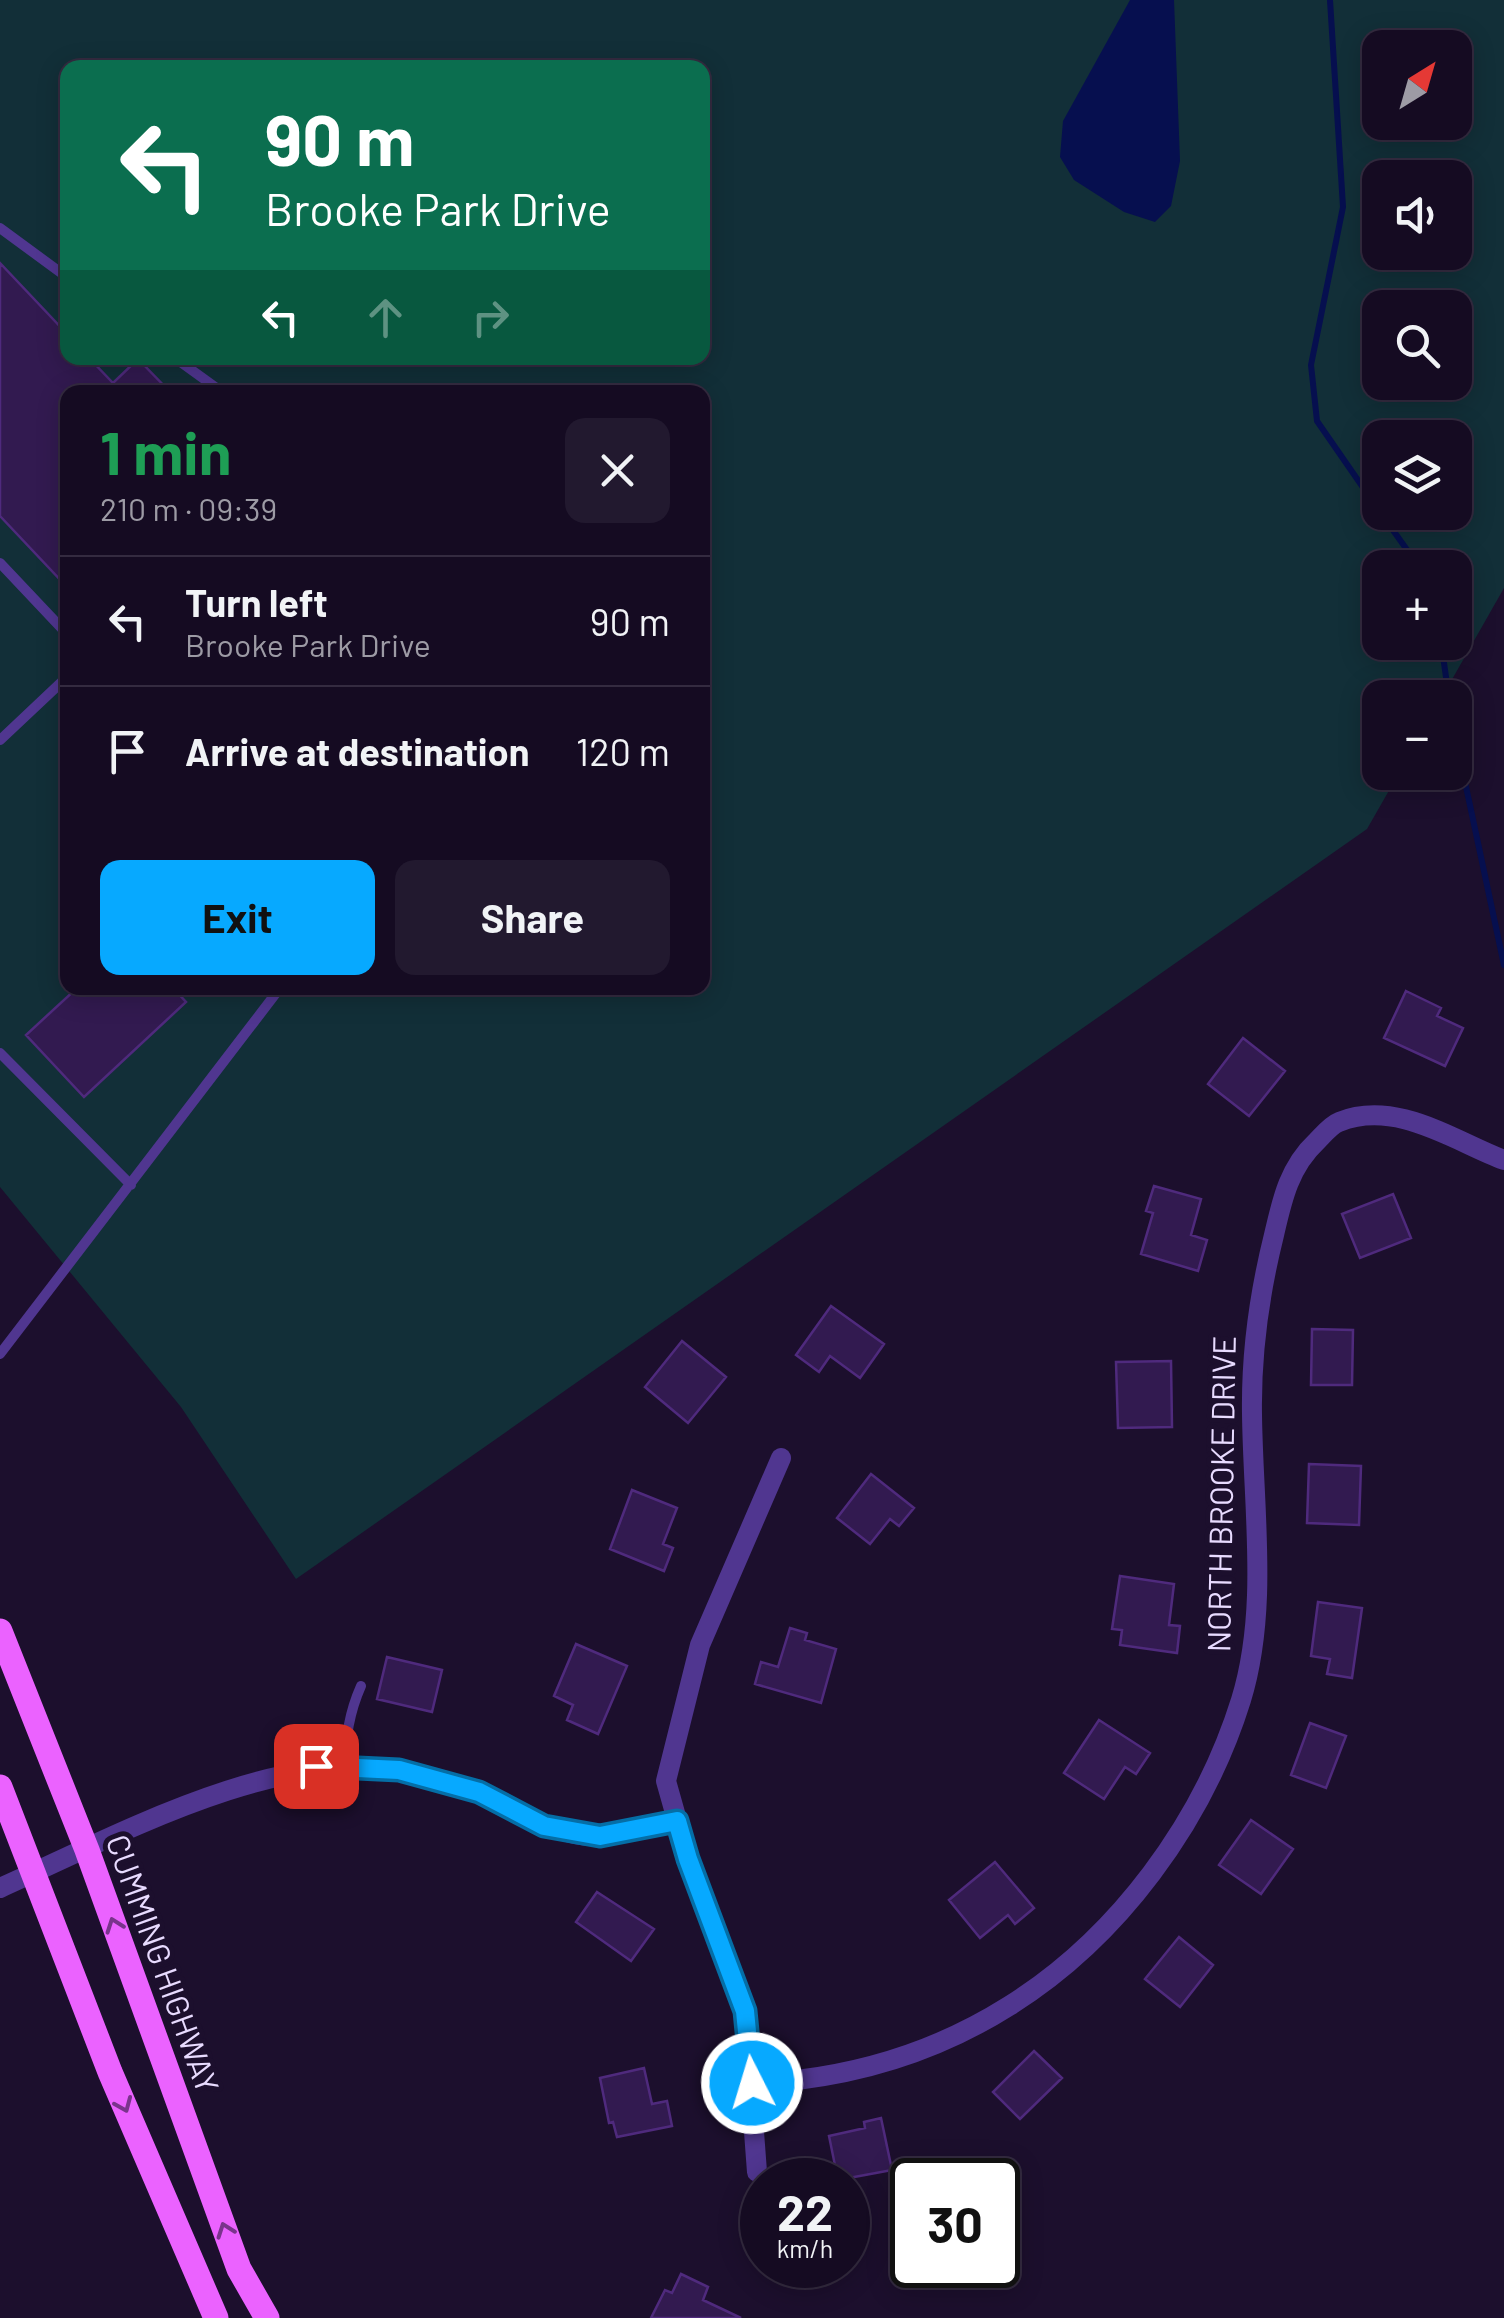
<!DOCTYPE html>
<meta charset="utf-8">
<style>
body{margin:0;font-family:Barlow,sans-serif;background:#22192f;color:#f1f3f6;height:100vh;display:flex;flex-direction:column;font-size:38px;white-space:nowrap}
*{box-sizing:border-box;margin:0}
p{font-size:32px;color:#9d9ba5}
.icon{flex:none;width:55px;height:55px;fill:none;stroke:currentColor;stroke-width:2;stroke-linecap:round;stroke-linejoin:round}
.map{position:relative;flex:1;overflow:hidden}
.panel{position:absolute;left:60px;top:385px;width:650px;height:610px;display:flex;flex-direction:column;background:#150b22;border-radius:20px;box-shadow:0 5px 25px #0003,0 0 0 2px #342b40}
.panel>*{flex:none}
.guide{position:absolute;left:60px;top:60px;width:650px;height:305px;border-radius:20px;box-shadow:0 5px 25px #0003,0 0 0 2px #342b40;background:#0b6e4f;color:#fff;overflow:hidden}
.needle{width:65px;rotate:37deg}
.fabs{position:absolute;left:1362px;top:30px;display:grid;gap:20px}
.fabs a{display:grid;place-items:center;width:110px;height:110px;border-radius:20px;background:#150b22;box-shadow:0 5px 25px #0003,0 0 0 2px #342b40;font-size:50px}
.speed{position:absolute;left:740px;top:2158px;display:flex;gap:20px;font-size:50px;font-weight:700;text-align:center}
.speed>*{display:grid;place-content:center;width:130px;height:130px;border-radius:50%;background:#150b22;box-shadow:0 5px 25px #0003,0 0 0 2px #342b40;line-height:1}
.speed small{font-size:25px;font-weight:400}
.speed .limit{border:5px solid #111;border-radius:15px;background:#fff;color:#111}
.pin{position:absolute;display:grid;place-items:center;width:85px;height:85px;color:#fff;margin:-42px;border-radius:20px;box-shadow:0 5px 15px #0006}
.me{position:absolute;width:110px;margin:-55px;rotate:355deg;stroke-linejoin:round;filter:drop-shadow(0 0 8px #0008)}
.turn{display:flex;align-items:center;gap:35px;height:210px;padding:0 40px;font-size:45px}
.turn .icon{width:130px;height:130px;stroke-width:2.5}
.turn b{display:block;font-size:70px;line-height:85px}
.lanes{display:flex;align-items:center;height:95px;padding:0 40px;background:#0003;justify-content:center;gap:50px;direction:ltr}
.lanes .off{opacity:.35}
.round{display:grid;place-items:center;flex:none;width:105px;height:105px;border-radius:20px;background:#22192f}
.summary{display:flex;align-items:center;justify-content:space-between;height:170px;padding:0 40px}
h1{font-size:60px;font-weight:700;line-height:75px;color:#1e9e55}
.cta{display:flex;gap:20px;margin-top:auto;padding:20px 40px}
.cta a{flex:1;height:115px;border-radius:20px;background:#07a9ff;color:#111;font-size:40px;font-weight:700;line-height:115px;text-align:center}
.cta a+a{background:#22192f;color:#f1f3f6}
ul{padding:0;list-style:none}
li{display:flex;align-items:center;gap:30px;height:130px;padding:0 40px;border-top:2px solid #342b40}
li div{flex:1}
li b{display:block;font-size:38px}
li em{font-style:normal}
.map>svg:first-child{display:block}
.green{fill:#122f38;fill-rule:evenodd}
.water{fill:#060f4f}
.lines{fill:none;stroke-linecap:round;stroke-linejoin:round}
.stream{stroke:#060f4f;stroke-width:6}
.building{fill:#321a50;stroke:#4f2a7d;stroke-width:2.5}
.service{stroke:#503690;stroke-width:10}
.minor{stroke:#503690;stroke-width:20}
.primary{stroke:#eb62ff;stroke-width:25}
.oneway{stroke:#79348c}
.route-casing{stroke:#056ea6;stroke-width:25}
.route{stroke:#07a9ff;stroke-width:18}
.labels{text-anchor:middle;stroke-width:10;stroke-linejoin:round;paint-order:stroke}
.street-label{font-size:32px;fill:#e8dbff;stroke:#1c0f2d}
</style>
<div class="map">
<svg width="1504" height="2318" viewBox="0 0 1504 2318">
<rect width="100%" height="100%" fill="#1c0f2d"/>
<!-- green -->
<path class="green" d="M0,0H1504V588L1442,697L1380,698V772L1399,773L1367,829L296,1579L181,1407L0,1187ZM1380,48H1455V122H1380ZM68,68H702V358H68ZM1380,178H1455V252H1380ZM1380,308H1455V382H1380ZM68,392H702V988H68ZM1380,438H1455V512H1380ZM1380,568H1455V642H1380Z"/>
<!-- water -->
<path class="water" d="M1130,0H1174L1180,161L1171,206L1155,222L1124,212L1074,180L1060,157L1063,121Z"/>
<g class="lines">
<!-- stream -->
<path class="stream" d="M1330,0L1343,207L1311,365L1317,421L1380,512
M1380,512L1420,568
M1441,642L1449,698
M1455,735L1504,965"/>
</g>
<!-- building -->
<path class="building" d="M0,263L68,335V358H89L113,383L138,359L170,392H68V588L0,516Z
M77,988H173L186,1002L84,1097L26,1035Z
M1406,991L1441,1008L1437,1016L1463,1028L1445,1066L1384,1038Z
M1243,1038L1285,1071L1249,1116L1208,1084Z
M1154,1186L1201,1199L1191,1235L1207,1240L1198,1271L1141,1254L1153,1213L1146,1211Z
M1393,1194L1411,1238L1360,1258L1342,1214Z
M831,1306L884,1344L860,1378L830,1356L819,1372L796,1355Z
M1312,1329L1353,1330L1352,1385H1311Z
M682,1341L726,1377L688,1423L645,1387Z
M1171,1361L1172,1427L1118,1428L1116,1362Z
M1309,1464L1361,1466L1359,1525L1307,1523Z
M871,1474L914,1508L899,1526L890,1519L870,1544L837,1518Z
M632,1490L677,1508L663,1544L673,1548L664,1571L610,1549Z
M1120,1576L1174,1584L1169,1625L1180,1626L1177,1653L1120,1645L1122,1630L1112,1629Z
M1318,1602L1362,1608L1352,1678L1327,1674L1330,1659L1311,1656Z
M790,1628L807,1633L805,1640L836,1649L821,1703L755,1684L761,1662L778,1667Z
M576,1644L627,1666L598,1734L567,1720L573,1705L554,1696Z
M387,1657L442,1670L432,1712L377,1699Z
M1099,1720L1150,1753L1136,1774L1125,1767L1104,1799L1064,1773Z
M1310,1723L1346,1736L1326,1788L1291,1775Z
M1251,1820L1293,1849L1261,1894L1219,1865Z
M995,1862L1034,1908L1015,1924L1008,1915L980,1938L949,1900Z
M597,1892L654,1929L631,1961L576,1922Z
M1179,1937L1213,1965L1180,2007L1145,1979Z
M1034,2051L1062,2078L1020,2119L993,2092Z
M644,2068L652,2104L667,2101L672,2126L617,2137L613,2122L609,2123L600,2078Z
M881,2118L892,2170L838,2180L829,2136L865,2128L864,2122Z
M681,2274L708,2287L703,2300L741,2318H651L665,2290L672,2293Z"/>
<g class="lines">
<!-- service -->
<path class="service" d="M0,228L68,278
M175,358L222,392
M0,563L68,635
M0,740L68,676
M0,1053L131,1185
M0,1354L280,988
M344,1767C346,1737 349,1713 361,1686"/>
<!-- minor -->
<path class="minor" d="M0,1888C112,1838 278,1746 402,1771C428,1776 459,1783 482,1794C520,1811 559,1839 602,1836C627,1834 653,1826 677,1821
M752,2083C767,2085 782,2082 797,2080C872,2071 944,2047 1009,2006C1118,1938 1203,1822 1241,1700C1269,1609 1253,1508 1252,1414C1251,1353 1259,1295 1274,1235C1282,1200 1289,1167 1317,1141C1323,1135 1331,1125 1339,1122C1396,1099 1454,1141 1504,1160
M757,2172L745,2011L688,1859L666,1781L700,1645L781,1458"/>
<!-- primary -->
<path class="primary" d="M0,1631L87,1850L239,2269L267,2318
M0,1787L110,2072L216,2318"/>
</g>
<!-- one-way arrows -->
<defs><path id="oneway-chevron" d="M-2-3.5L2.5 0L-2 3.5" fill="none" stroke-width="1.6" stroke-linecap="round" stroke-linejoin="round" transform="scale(2.5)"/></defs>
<g class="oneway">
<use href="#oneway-chevron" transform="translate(114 1925) rotate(-110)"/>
<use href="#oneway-chevron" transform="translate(124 2105) rotate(67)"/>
<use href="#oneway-chevron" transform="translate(225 2230) rotate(-110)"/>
</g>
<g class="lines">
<!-- route casing -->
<g class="route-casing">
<path id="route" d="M316,1766L399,1770L479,1792L544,1826L600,1836L677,1821L688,1859L745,2011L752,2083"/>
</g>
<!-- route -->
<use href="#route" class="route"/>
</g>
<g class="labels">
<!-- street labels -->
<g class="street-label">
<text transform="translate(1222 1494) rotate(-89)" y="11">NORTH BROOKE DRIVE</text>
<text transform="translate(162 1964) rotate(70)" y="11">CUMMING HIGHWAY</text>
</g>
</g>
</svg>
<div class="fabs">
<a><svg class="needle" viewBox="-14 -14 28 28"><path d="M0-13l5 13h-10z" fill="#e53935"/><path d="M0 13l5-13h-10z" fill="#9d9ba5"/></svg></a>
<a><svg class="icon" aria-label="sound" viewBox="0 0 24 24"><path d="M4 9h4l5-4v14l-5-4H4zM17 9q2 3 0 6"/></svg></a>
<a><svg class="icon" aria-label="search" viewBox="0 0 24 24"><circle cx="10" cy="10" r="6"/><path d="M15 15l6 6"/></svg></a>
<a><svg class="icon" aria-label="layers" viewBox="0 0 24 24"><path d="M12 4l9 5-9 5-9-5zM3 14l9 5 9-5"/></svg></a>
<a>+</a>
<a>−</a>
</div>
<div class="speed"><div>22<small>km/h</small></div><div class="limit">30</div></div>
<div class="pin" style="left:316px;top:1766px;background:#d93025"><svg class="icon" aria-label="arrive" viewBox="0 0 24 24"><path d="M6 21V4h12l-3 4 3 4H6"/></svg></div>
<svg class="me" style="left:752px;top:2083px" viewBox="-20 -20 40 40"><circle r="17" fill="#07a9ff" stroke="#fff" stroke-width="3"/><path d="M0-11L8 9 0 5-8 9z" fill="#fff"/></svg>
<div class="guide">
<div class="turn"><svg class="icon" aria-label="left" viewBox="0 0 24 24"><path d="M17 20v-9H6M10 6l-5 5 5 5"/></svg><div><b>90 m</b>Brooke Park Drive</div></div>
<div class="lanes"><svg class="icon" aria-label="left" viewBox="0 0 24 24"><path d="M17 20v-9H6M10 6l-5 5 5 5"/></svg><svg class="icon off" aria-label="ahead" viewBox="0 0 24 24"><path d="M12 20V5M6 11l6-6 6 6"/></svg><svg class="icon off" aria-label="right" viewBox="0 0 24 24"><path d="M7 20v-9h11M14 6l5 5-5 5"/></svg></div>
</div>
<section class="panel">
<div class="summary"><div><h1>1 min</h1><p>210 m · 09:39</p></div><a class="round"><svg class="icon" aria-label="close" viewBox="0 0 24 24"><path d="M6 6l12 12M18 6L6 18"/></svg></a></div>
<ul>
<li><svg class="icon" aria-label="left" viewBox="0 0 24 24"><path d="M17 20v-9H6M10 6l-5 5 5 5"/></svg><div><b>Turn left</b><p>Brooke Park Drive</p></div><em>90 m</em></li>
<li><svg class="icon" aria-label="arrive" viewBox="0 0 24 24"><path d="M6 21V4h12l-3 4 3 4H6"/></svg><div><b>Arrive at destination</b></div><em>120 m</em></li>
</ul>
<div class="cta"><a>Exit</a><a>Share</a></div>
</section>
</div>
